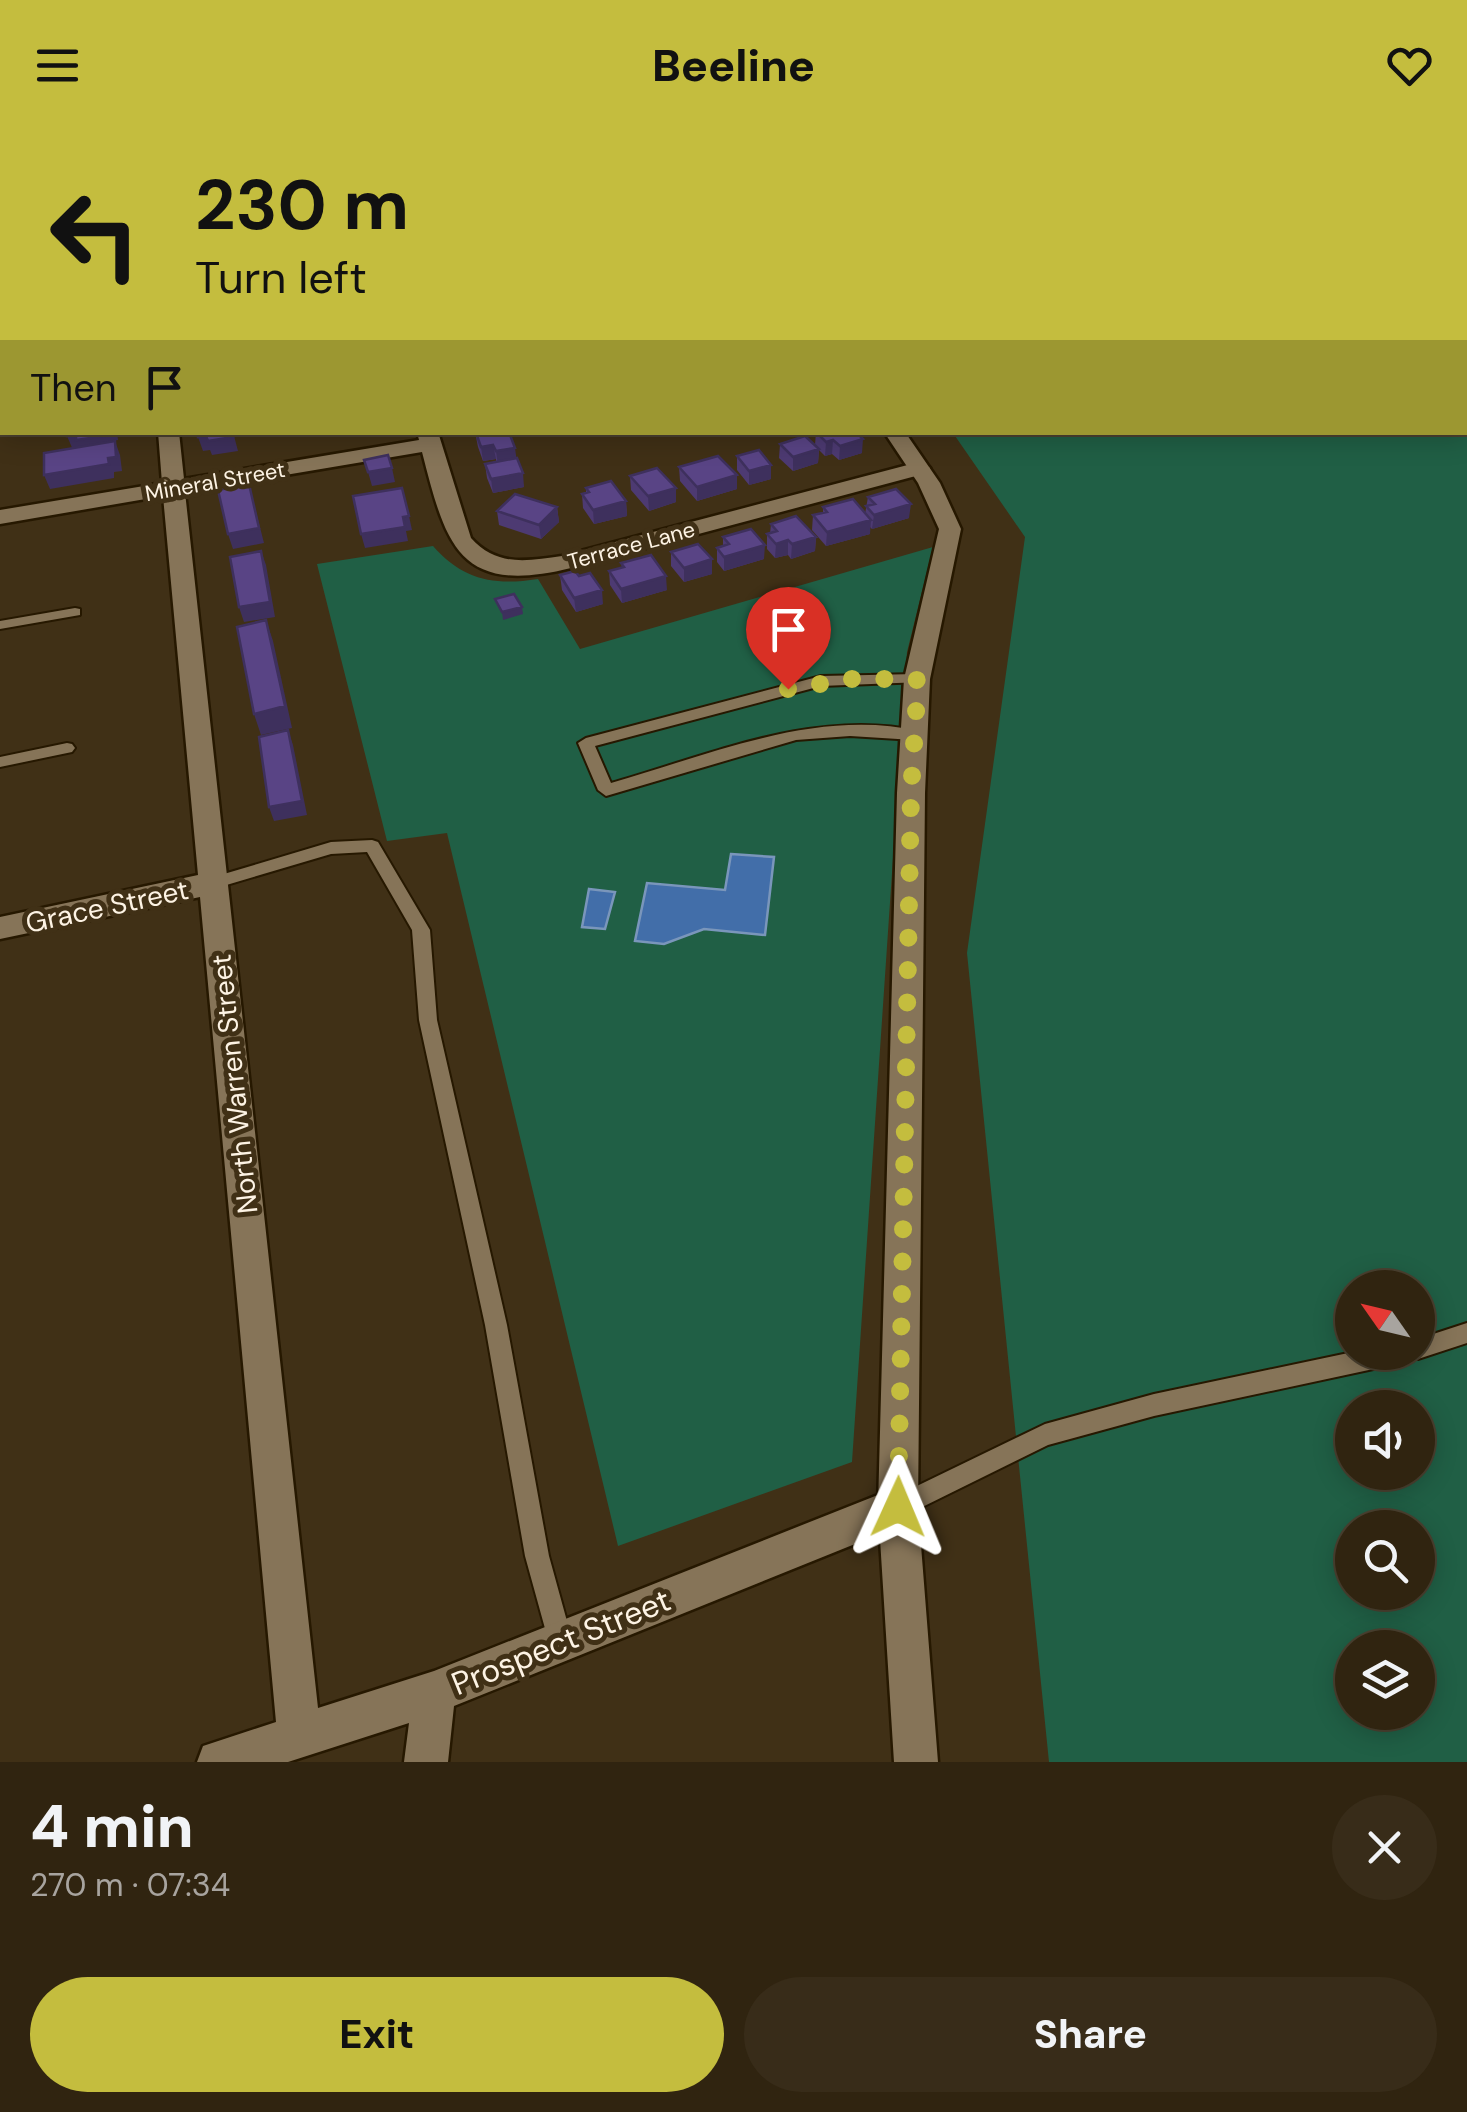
<!DOCTYPE html>
<meta charset="utf-8">
<style>
body{margin:0;font-family:"DM Sans",sans-serif;background:#382c19;color:#f1f3f6;height:100vh;display:flex;flex-direction:column;font-size:38px;white-space:nowrap}
*{box-sizing:border-box;margin:0}
p{font-size:32px;color:#a8a49f}
.icon{flex:none;width:55px;height:55px;fill:none;stroke:currentColor;stroke-width:2;stroke-linecap:round;stroke-linejoin:round}
.map{position:relative;height:1632px;overflow:hidden}
.details{display:flex;flex-direction:column;background:#302410;flex:1}
.details>*{flex:none}
.banner{position:absolute;left:0px;top:0px;width:1468px;height:305px;box-shadow:0 5px 25px #0003,0 0 0 2px #4b4130;background:#c4bd3e;color:#111;overflow:hidden}
.needle{width:65px;rotate:304deg}
.buttons{position:absolute;left:1335px;top:1140px;display:grid;gap:20px}
.buttons a{display:grid;place-items:center;width:100px;height:100px;border-radius:50%;background:#302410;box-shadow:0 5px 25px #0003,0 0 0 2px #4b4130;font-size:50px}
.pin{position:absolute;display:grid;place-items:center;width:85px;height:85px;color:#fff;margin:-102px -42px;border-radius:50% 50% 50% 0;rotate:-45deg;box-shadow:0 0 10px #0007}
.pin .icon{rotate:45deg}
.me{position:absolute;width:110px;margin:-55px;rotate:1deg;stroke-linejoin:round;filter:drop-shadow(0 0 8px #0008)}
.turn{display:flex;align-items:center;gap:35px;height:210px;padding:0 30px;font-size:45px}
.turn .icon{width:130px;height:130px;stroke-width:2.5}
.turn b{display:block;font-size:70px;line-height:85px}
.then{display:flex;align-items:center;height:95px;padding:0 30px;background:#0003;gap:20px;font-size:38px}
.round{display:grid;place-items:center;flex:none;width:105px;height:105px;border-radius:52px;background:#382c19}
.overview{display:flex;align-items:center;justify-content:space-between;height:170px;padding:0 30px}
h1{font-size:60px;font-weight:800;line-height:75px}
.action{display:flex;gap:20px;margin-top:auto;padding:20px 30px}
.action a{flex:1;height:115px;border-radius:60px;background:#c4bd3e;color:#111;font-size:40px;font-weight:800;line-height:115px;text-align:center}
.action a+a{background:#382c19;color:#f1f3f6}
header{display:flex;justify-content:space-between;align-items:center;height:130px;padding:0 30px;background:#c4bd3e;color:#111;font-size:45px;font-weight:800}
.map>svg:first-child{display:block}
.green{fill:#205f45;fill-rule:evenodd}
.water{fill:#426ea9;stroke:#7a96bb;stroke-width:2.5}
.lines{fill:none;stroke-linecap:round;stroke-linejoin:round}
.service-casing{stroke:#261800;stroke-width:4}
.minor-casing{stroke:#261800;stroke-width:5}
.tertiary-casing{stroke:#261800;stroke-width:5}
.service{fill:#867458;fill-rule:evenodd}
.minor{fill:#867458;fill-rule:evenodd}
.tertiary{fill:#867458;fill-rule:evenodd}
.wall{fill:#4d3a72}
.shaded-wall{fill:#3e305d}
.building{fill:#594485;stroke:#3e305d;stroke-width:2.5}
.route{stroke:#c4bd3e;stroke-width:18;stroke-dasharray:0 32.4}
.labels{text-anchor:middle;stroke-width:10;stroke-linejoin:round;paint-order:stroke}
.far-street-label{font-size:22px;fill:#fdf3e4;stroke:#403016}
.street-label{font-size:28px;fill:#fdf3e4;stroke:#403016}
.near-street-label{font-size:32px;fill:#fdf3e4;stroke:#403016}
</style>
<header><svg class="icon" aria-label="menu" viewBox="0 0 24 24"><path d="M4 6h16M4 12h16M4 18h16"/></svg>Beeline<svg class="icon" aria-label="heart" viewBox="0 0 24 24"><path d="M12 20l-8-8c-3-5 5-10 8-4 3-6 11-1 8 4z"/></svg></header>
<div class="map">
<svg width="1467" height="1632" viewBox="0 0 1467 1632">
<rect width="100%" height="100%" fill="#403016"/>
<!-- green -->
<path class="green" d="M728,0H1467V1632H1049L967,823L1025,407L953,303L1465,302V2ZM1352,1158H1418V1222H1352ZM1352,1278H1418V1342H1352ZM1352,1398H1418V1462H1352ZM1352,1518H1418V1582H1352Z
M433,416C463,450 494,456 538,449L580,519L933,417L907,522L852,1332L618,1416L447,703L387,711L317,434Z"/>
<!-- water -->
<path class="water" d="M731,724L774,727L765,805L704,799L664,814L635,811L647,753L725,760Z
M589,759L615,762L605,799L582,797Z"/>
<g class="lines">
<!-- service casing -->
<g class="service-casing">
<path id="service" d="M75,478L80,479V485L0,499V491Z
M917,544L922,546V552L821,556L595,616L611,653C709,625 816,578 919,601L922,605L919,609L914,610L850,606L796,610L606,666L598,660L578,613L586,608L821,546Z
M67,613L72,614L75,618L72,622L0,637V627Z
M372,710L378,712L430,800L437,890L507,1195L549,1426L573,1513L570,1522L561,1525L552,1522L549,1513L525,1426L485,1195L419,890L412,800L367,722L331,724L213,759L205,753L207,749L331,712Z
M1467,1193V1213L1418,1229L1414,1228L1406,1232L1154,1286L1048,1315L898,1389L890,1385L886,1377L890,1369L1045,1294L1154,1264L1353,1222H1418V1209Z"/>
</g>
<!-- minor casing -->
<g class="minor-casing">
<path id="minor" d="M128,0H144V2H129Z
M329,0H345L346,2H331Z
M2,169V181L0,182V170Z
M158,302H179L184,349L419,310L417,302H438L471,408C497,437 527,431 562,426L919,332L930,338L927,343L571,438C458,466 446,415 422,322L185,362L318,1578L434,1541L898,1357L912,1363L918,1377L912,1391L454,1576L448,1632H404L409,1593L288,1632H197L203,1616L276,1592L200,767L0,809V787L198,745L163,366L0,394V380L162,353Z"/>
</g>
<!-- tertiary casing -->
<g class="tertiary-casing">
<path id="tertiary" d="M677,0H693L694,2H679Z
M884,302H905L940,353L961,399L930,549L925,663L918,1377L938,1632H894L878,1377L897,663L904,549L939,399L918,353Z"/>
</g>
<!-- service -->
<use href="#service" class="service"/>
<!-- minor -->
<use href="#minor" class="minor"/>
<!-- tertiary -->
<use href="#tertiary" class="tertiary"/>
</g>
<!-- wall -->
<path class="wall" d="M475,302H509L524,357L493,363L487,348L485,334L496,332V329L483,331L478,317Z
M647,302H682V306H647Z
M816,302L862,323L839,330L832,324L825,326L819,320L818,333L793,341L779,328L780,314L815,315Z
M737,326L771,335V349L749,355L737,340Z
M679,337L737,345V359L697,371L680,351Z
M630,346L676,372L649,381L631,360Z
M586,358L626,371L627,386L594,394L583,378L582,364L586,363Z
M868,367L909,388L872,399L870,397V404L826,416L812,400L813,385L823,383V377L865,384Z
M557,377L559,392L541,409L499,395L497,381Z
M771,394L816,407L815,421L791,429L788,425L775,428L767,419V404H770Z
M723,407L764,429L724,441L717,432V418L723,416Z
M671,422L712,444L684,452L671,436Z
M621,433L667,460L622,473L610,455L609,441L622,437Z
M560,445L603,474L576,482L562,460Z"/>
<!-- shaded-wall -->
<path class="shaded-wall" d="M495,0H511L506,2H495Z
M105,302H117L118,310L110,311V320H73L67,306Z
M233,302L238,321L212,325L210,320L203,321L198,307Z
M863,309L862,323L839,330L840,316Z
M833,310L832,324L825,326L826,312Z
M115,311L120,325L122,341L114,342V348L50,359L44,345L108,328Z
M493,315L496,329L483,331L481,317Z
M515,318L517,332L498,335L496,321Z
M819,319L818,333L793,341V327Z
M771,335V349L749,355V341Z
M392,338L395,352L372,356L368,342Z
M523,343L524,357L493,363L491,349Z
M737,345V359L697,371V357Z
M249,354L264,413L233,419L228,404Z
M676,358V372L649,381L648,366Z
M626,371L627,386L594,394L593,380Z
M911,374L909,388L872,399L874,385Z
M557,377L559,392L541,409L539,395Z
M409,386L412,400L406,401L408,411L365,418L361,404Z
M871,390L870,404L826,416L827,402Z
M816,407L815,421L791,429L792,414Z
M788,410V425L775,428L776,414Z
M765,415L764,429L724,441V427Z
M261,421L266,435L275,487L244,492L239,477Z
M712,429V444L684,452V438Z
M666,446L667,460L622,473L621,459Z
M602,460L603,474L576,482L574,468Z
M522,477L523,484L503,490L502,482Z
M266,490L273,511L292,598L261,605L254,584Z
M288,600L293,615L307,685L274,691L269,677Z"/>
<!-- building -->
<path class="building" d="M166,0H186V1L167,2Z
M281,0H304L305,2H282Z
M389,0H401L402,2H373Z
M467,0H492L490,2H464Z
M628,0H649L645,2Z
M67,302H105V306L76,310V305L67,306Z
M198,302H232L233,307L208,311L206,306L198,307Z
M481,302H509L515,318L496,321L493,315L481,317L476,303Z
M816,302H856L863,309L840,316L833,310L826,312Z
M805,306L819,319L793,327L780,314Z
M115,311L116,327L108,328L109,334L44,345V323Z
M759,320L771,335L749,341L737,326Z
M388,325L392,338L368,342L364,330Z
M718,326L737,345L697,357L679,337Z
M517,328L523,343L491,349L485,334Z
M657,338L676,358L648,366L630,346Z
M611,351L626,371L593,380L582,364L589,362L586,358Z
M249,354L259,398L228,404L218,360Z
M402,358L409,386L403,387L405,397L361,404L353,366Z
M896,359L911,374L874,385L866,376L875,374L868,367Z
M515,364L557,377L539,395L497,381Z
M853,369L871,390L827,402L813,385L827,382L823,377Z
M796,386L816,407L792,414L788,410L776,414L767,404L777,401L771,394Z
M751,399L765,415L724,427L717,418L729,414L723,407Z
M698,414L712,429L684,438L671,422Z
M261,421L270,472L239,477L230,427Z
M651,425L666,446L621,459L609,441L624,437L621,433Z
M575,441L579,446L590,443L602,460L574,468L560,445Z
M514,464L522,477L502,482L495,469Z
M266,490L285,576L254,584L237,497Z
M288,600L302,671L269,677L259,607Z"/>
<g class="lines">
<!-- route -->
<path class="route" d="M788,559L858,548L918,550L911,663L898,1377"/>
</g>
<g class="labels">
<!-- far-street labels -->
<g class="far-street-label">
<text transform="translate(215 351) rotate(-10)" y="8">Mineral Street</text>
<text transform="translate(631 415) rotate(-15)" y="8">Terrace Lane</text>
</g>
<!-- street labels -->
<g class="street-label">
<text transform="translate(107 776) rotate(-12)" y="10">Grace Street</text>
<text transform="translate(234 954) rotate(-96)" y="10">North Warren Street</text>
</g>
<!-- near-street labels -->
<g class="near-street-label">
<text transform="translate(561 1512) rotate(-22)" y="11">Prospect Street</text>
</g>
</g>
</svg>
<div class="buttons">
<a><svg class="needle" viewBox="-14 -14 28 28"><path d="M0-13l5 13h-10z" fill="#e53935"/><path d="M0 13l5-13h-10z" fill="#a8a49f"/></svg></a>
<a><svg class="icon" aria-label="sound" viewBox="0 0 24 24"><path d="M4 9h4l5-4v14l-5-4H4zM17 9q2 3 0 6"/></svg></a>
<a><svg class="icon" aria-label="search" viewBox="0 0 24 24"><circle cx="10" cy="10" r="6"/><path d="M15 15l6 6"/></svg></a>
<a><svg class="icon" aria-label="layers" viewBox="0 0 24 24"><path d="M12 4l9 5-9 5-9-5zM3 14l9 5 9-5"/></svg></a>
</div>
<div class="pin" style="left:788px;top:559px;background:#d93025"><svg class="icon" aria-label="arrive" viewBox="0 0 24 24"><path d="M6 21V4h12l-3 4 3 4H6"/></svg></div>
<svg class="me" style="left:898px;top:1377px" viewBox="-20 -20 40 40"><path d="M0-17L14 15 0 8-14 15z" fill="#c4bd3e" stroke="#fff" stroke-width="4"/></svg>
<div class="banner">
<div class="turn"><svg class="icon" aria-label="left" viewBox="0 0 24 24"><path d="M17 20v-9H6M10 6l-5 5 5 5"/></svg><div><b>230 m</b>Turn left</div></div>
<div class="then">Then<svg class="icon" aria-label="arrive" viewBox="0 0 24 24"><path d="M6 21V4h12l-3 4 3 4H6"/></svg></div>
</div>
</div>
<section class="details">
<div class="overview"><div><h1>4 min</h1><p>270 m · 07:34</p></div><a class="round"><svg class="icon" aria-label="close" viewBox="0 0 24 24"><path d="M6 6l12 12M18 6L6 18"/></svg></a></div>
<div class="action"><a>Exit</a><a>Share</a></div>
</section>
